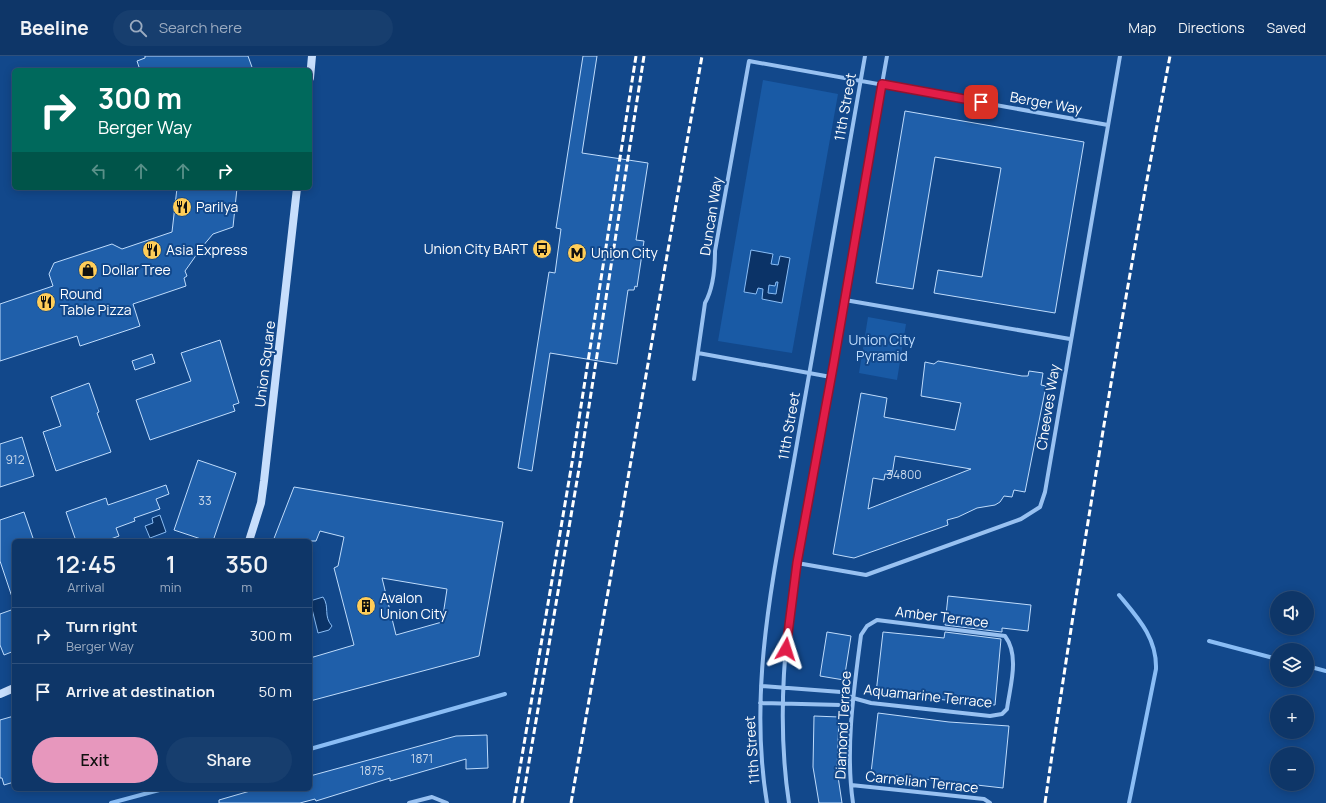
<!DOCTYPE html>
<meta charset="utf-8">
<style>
body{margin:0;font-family:Manrope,sans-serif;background:#173e6e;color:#f1f3f6;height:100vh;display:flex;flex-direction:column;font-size:15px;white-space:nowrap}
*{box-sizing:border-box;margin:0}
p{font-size:13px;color:#9babc0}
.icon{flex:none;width:22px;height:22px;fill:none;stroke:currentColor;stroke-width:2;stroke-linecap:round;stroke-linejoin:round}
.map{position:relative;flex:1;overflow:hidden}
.drawer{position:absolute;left:12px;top:483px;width:300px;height:252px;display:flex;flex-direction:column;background:#0e3668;border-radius:6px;box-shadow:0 2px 10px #0003,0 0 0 1px #2e507c}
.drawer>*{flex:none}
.banner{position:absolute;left:12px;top:12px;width:300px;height:122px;border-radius:6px;box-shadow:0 2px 10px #0003,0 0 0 1px #2e507c;background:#00695c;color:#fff;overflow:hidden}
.buttons{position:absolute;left:1270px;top:535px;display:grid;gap:8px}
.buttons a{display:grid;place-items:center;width:44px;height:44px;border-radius:50%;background:#0e3668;box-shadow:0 2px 10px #0003,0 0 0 1px #2e507c;font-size:20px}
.pin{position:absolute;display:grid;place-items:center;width:34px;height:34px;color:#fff;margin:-17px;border-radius:8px;box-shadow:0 2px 6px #0006}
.me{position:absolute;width:44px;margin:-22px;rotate:6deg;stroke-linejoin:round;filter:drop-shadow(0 0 3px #0008)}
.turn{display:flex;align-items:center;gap:14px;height:84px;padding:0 20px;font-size:18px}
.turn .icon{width:52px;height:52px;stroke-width:2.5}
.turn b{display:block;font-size:28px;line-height:34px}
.lanes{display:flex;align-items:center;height:38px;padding:0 20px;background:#0003;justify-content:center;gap:20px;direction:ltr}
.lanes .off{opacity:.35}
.eta{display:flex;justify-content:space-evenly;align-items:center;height:68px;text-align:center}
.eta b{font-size:24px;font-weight:600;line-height:28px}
.cta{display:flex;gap:8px;margin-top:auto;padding:8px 20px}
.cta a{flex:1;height:46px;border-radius:24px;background:#e797bd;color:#111;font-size:16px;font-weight:600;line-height:46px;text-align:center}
.cta a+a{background:#173e6e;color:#f1f3f6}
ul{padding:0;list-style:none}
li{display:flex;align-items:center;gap:12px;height:56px;padding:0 20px;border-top:1px solid #2e507c}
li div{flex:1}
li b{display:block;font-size:15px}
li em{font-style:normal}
header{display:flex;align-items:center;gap:24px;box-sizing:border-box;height:56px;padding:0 20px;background:#0e3668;border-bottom:1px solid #2e507c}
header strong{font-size:19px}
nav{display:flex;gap:22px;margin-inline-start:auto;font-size:14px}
.search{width:280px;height:36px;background:#173e6e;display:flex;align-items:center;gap:10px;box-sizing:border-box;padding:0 14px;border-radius:22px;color:#9babc0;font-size:15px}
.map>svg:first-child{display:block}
.green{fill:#195aa5}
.water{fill:#0b3367;stroke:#8abdf5;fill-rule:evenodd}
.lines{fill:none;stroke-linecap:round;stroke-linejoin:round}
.stream{stroke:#8abdf5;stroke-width:4}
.building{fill:#1f5faa;stroke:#bfdcfc;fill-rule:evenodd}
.street{stroke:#98c1f1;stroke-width:4}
.secondary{stroke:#c7defc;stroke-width:8}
.rail{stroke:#fff;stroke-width:3;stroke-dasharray:7 3;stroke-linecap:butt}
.route-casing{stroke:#92132f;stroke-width:10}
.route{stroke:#e11d48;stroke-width:7}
.labels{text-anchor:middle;stroke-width:4;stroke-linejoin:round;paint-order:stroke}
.number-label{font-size:12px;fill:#c7d7ea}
.street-label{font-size:14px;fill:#fff;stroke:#12488b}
.poi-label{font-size:14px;fill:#fff;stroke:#12488b;text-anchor:start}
.park-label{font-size:14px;fill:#bfdcfc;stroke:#12488b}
</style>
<header>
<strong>Beeline</strong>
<div class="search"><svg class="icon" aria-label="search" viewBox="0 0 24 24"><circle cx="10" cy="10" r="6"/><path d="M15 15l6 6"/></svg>Search here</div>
<nav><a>Map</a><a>Directions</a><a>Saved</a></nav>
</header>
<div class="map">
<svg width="1326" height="747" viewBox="0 0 1326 747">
<rect width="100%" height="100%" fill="#12488b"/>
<!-- green -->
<path class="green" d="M763,24L838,38L792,297L718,285Z
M868,261L906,268L897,324L859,317Z"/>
<!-- water -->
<path class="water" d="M751,194L773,198L771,208L778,209L780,200L790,202L782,247L762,243L763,233L758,232L756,238L744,236ZM776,226H778L776,238L768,237L769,229L775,230Z
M160,459L166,476L150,482L145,470L153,467L152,462Z
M323,541C330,551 323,560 332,570L329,574L318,577L310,545Z"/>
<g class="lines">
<!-- stream -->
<path class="stream" d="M1119,539C1138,562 1157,582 1156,613L1129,747
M1209,585L1277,603
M1307,610L1326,615
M310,693L505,638
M111,747L163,733"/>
</g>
<!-- building -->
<path class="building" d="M145,0H248L253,14H140L137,5L145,2Z
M583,0H597L582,97L648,107L636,184L644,185L637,231L635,230L634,234H628L617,308L550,297L532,415L518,412L549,216L555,217L561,173L556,172Z
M905,55L1084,86L1055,257L934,237L938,214L982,221L1001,112L935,101L913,233L876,227Z
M177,132H237L233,171L213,178L202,191L185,215L187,220L184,222L186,230L133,248L140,270L80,290L77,280L0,305V248L53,230L49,218L54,207L112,188L122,193L172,176Z
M220,284L239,347L233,349L235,355L150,384L136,344L191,325L181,297Z
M152,298L155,307L135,314L132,305Z
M938,305L1022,320H1028L1029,315L1043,317L1041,329L1046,330L1025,436L1014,434L1012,441L1004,440L1000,446L995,449L977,452L958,461L947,464L948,469L854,502L833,498L861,337L887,342L884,361L955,374L961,347L921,340L925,306L934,308ZM895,400L971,413L868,453L873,422L884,424L885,418L892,419Z
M89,327L99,356L97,357L111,396L56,415L43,376L61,370L51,341Z
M22,381L34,420L0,431V388Z
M198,404L236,417L213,485H207L174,474Z
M166,429L169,438L156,443L160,453L134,462L135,465L116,472L119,480L105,485H76L66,456L106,442L108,449Z
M294,431L503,466L479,600L310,645V602L354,589L334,512L338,510L344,481L320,475L316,485H273ZM382,522L447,533L442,566L396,579Z
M24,456L34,485H14V541H12L0,505V464Z
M948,540L1031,549L1028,575L1002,572V576L945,569Z
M14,553V595L4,599L0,589V558Z
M827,576L851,580L844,624L820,620Z
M883,576L944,582L945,576L1001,583L995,649L876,637Z
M878,657L949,666L1009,670L1003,732L871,717Z
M14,660V726L4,729L2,722H0V664Z
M814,660L839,661L837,714L842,747H819L813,711Z
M487,679L488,712L466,713V703L390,725V722L316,745L315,743L300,747H219V744L257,733H310V720L456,680Z"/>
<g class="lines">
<!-- street -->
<path class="street" d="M845,244L1070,283
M698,297L831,321
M694,323L705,247C713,233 715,211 715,195L749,5L1108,69
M797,507L866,519L1021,463L1040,451L1045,436L1120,0
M761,630L841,636L853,642L871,647L990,660L1002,658L1007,653C1010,630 1020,600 1005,580L877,564L867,570L861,579C854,633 845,693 853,747
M760,647L841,649L853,642
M851,729L984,743L990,747
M409,747L432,741L447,747
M767,747C747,628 776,509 796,393C819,262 842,131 865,0
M789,747C768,610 804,471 828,337C849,225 867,112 887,0"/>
<!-- secondary -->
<path class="secondary" d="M310,22L312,0
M249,485L261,447L264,425L297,132
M0,638L14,632"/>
<!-- rail -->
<path class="rail" d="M514,747L573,401L636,0
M522,747L581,401L644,0
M571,747L702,0
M1045,747C1081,497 1123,248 1170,0"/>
</g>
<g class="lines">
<!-- route casing -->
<g class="route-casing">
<path id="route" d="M786,593L797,507L834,306L882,28L981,46"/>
</g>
<!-- route -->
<use href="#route" class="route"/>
</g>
<!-- icons -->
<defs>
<g id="restaurant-disc" transform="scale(1)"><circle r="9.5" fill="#ffcd58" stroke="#12488b"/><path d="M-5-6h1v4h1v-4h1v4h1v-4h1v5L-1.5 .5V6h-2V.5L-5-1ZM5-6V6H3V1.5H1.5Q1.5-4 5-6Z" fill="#111"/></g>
<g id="bus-disc" transform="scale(1)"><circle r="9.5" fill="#ffcd58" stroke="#12488b"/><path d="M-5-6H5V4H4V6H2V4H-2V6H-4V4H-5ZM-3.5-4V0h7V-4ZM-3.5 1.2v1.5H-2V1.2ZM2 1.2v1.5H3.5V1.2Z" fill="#111"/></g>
<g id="metro-disc" transform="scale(1)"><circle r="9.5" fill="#ffcd58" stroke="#12488b"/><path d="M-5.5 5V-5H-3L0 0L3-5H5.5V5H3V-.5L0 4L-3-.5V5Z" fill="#111"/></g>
<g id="shop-disc" transform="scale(1)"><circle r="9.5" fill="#ffcd58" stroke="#12488b"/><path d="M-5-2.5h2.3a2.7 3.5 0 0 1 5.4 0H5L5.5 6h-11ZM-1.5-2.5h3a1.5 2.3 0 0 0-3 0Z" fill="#111"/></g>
<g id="building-disc" transform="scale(1)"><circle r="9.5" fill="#ffcd58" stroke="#12488b"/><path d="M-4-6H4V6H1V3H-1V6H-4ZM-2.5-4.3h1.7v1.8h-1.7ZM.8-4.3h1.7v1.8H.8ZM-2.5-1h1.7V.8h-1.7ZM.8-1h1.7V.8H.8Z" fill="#111"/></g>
</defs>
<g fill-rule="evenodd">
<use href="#restaurant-disc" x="182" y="151"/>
<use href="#bus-disc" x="542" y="193"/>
<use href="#restaurant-disc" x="152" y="194"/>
<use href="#metro-disc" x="577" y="197"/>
<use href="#shop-disc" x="88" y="214"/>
<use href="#restaurant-disc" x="46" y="246"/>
<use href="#building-disc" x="366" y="550"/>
</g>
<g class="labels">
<!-- number labels -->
<g class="number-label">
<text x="15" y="408">912</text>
<text x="904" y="423">34800</text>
<text x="205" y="449">33</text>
<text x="422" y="707">1871</text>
<text x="372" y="719">1875</text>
</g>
<!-- street labels -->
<g class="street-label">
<text transform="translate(1046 47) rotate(10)" y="5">Berger Way</text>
<text transform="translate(845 51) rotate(-80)" y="5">11th Street</text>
<text transform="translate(711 160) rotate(-81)" y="5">Duncan Way</text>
<text transform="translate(265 308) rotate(-83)" y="5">Union Square</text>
<text transform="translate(1048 351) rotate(-81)" y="5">Cheeves Way</text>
<text transform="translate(789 370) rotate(-80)" y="5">11th Street</text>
<text transform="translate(942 561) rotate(7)" y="5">Amber Terrace</text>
<text transform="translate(928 640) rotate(6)" y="5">Aquamarine Terrace</text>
<text transform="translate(843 669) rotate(-87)" y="5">Diamond Terrace</text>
<text transform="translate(752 694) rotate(-94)" y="5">11th Street</text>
<text transform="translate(922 726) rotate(6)" y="5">Carnelian Terrace</text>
</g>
<!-- poi labels -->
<g class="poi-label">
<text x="196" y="156">Parilya</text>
<text x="528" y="198" text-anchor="end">Union City BART</text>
<text x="166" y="199">Asia Express</text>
<text x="591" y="202">Union City</text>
<text x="102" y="219">Dollar Tree</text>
<text x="60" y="243">Round<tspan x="60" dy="16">Table Pizza</tspan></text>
<text x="380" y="547">Avalon<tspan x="380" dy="16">Union City</tspan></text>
</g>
<!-- park labels -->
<g class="park-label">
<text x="882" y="289">Union City<tspan x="882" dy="16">Pyramid</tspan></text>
</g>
</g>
</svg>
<div class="buttons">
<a><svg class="icon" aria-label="sound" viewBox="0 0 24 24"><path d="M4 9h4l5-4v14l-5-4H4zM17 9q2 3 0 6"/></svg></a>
<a><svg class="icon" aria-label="layers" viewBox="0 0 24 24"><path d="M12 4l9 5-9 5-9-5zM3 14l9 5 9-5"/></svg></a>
<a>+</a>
<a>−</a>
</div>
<div class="pin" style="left:981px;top:46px;background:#d93025"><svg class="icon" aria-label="arrive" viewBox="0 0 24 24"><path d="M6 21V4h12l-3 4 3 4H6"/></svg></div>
<svg class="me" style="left:786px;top:593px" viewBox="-20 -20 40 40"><path d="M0-17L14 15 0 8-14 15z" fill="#e11d48" stroke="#fff" stroke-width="4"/></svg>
<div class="banner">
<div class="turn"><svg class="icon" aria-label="right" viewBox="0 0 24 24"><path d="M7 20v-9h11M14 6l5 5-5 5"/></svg><div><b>300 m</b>Berger Way</div></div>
<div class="lanes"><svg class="icon off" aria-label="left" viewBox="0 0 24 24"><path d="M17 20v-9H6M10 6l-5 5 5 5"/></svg><svg class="icon off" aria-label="ahead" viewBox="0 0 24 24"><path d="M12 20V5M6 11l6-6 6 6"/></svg><svg class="icon off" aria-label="ahead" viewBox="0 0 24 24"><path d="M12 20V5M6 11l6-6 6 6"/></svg><svg class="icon" aria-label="right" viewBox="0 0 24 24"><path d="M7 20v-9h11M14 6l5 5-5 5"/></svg></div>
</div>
<section class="drawer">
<div class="eta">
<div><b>12:45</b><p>Arrival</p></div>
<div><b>1</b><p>min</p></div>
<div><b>350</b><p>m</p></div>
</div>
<ul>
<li><svg class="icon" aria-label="right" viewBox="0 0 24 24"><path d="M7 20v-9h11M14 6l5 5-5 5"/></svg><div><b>Turn right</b><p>Berger Way</p></div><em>300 m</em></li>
<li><svg class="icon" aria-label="arrive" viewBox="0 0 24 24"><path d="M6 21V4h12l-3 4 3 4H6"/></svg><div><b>Arrive at destination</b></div><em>50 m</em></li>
</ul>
<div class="cta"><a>Exit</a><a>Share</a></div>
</section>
</div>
